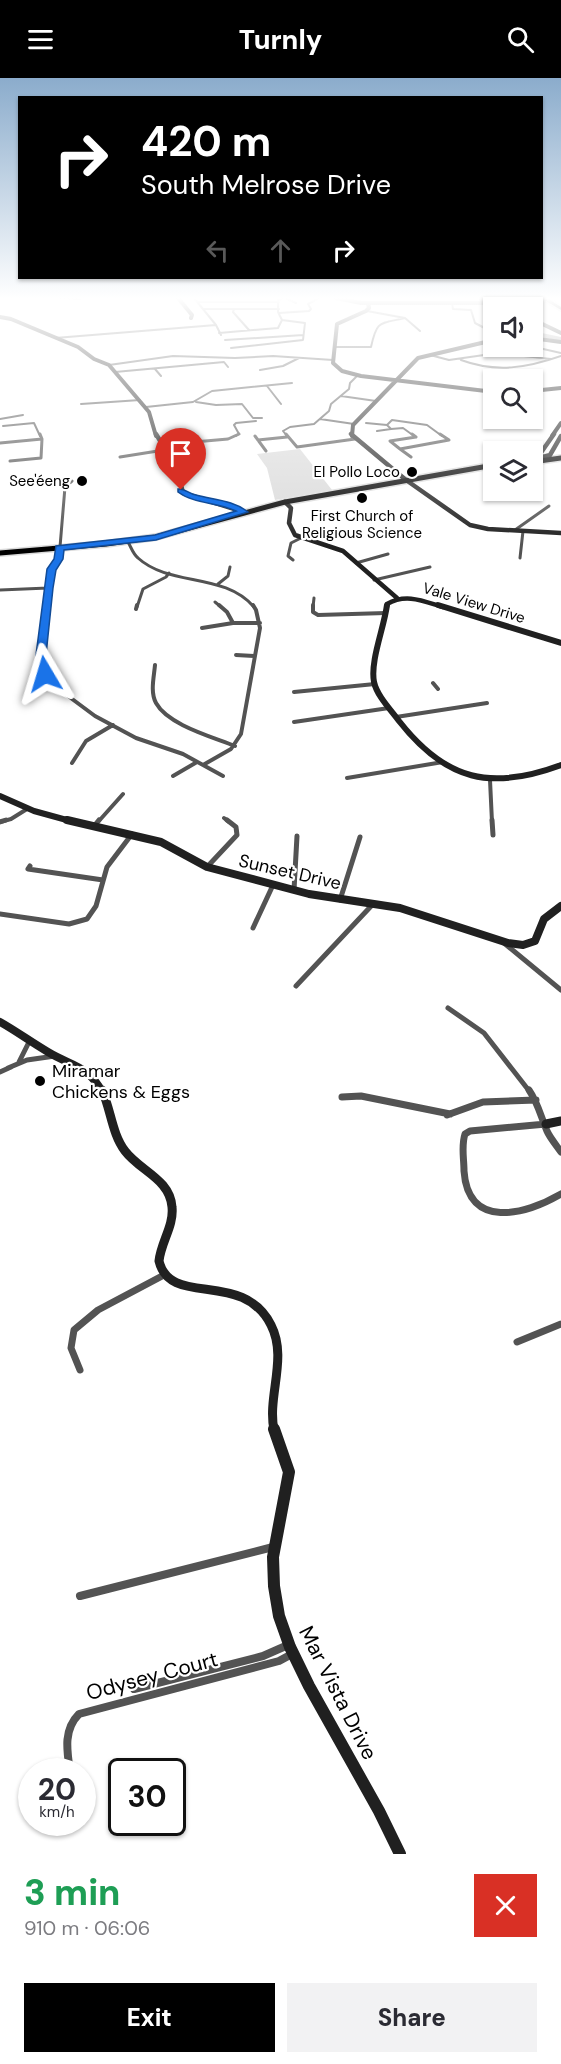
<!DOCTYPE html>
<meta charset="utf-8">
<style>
body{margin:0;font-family:"DM Sans",sans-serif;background:#f2f2f3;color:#2b2b33;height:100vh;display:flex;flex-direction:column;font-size:22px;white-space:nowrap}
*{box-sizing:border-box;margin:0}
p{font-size:20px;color:#7c7c81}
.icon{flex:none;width:33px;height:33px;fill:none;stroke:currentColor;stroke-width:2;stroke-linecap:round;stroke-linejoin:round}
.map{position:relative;height:1776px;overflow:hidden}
.side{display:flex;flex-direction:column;background:#fff;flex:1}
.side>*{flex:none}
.hud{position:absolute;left:18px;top:18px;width:525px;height:183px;border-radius:0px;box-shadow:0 2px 4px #0004;background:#000;color:#fff;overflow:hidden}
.tools{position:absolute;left:483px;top:219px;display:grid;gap:12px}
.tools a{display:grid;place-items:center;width:60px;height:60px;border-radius:0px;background:#fff;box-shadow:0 2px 4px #0004;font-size:30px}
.speed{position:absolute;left:18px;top:1680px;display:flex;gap:12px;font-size:30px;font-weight:700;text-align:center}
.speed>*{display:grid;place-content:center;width:78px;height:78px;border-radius:50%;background:#fff;box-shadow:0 2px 4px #0004;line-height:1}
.speed small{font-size:15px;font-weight:400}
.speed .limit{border:3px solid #111;border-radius:9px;background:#fff;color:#111}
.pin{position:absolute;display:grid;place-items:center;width:51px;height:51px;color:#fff;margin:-62px -26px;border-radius:50% 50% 50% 0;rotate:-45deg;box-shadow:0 0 6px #0007}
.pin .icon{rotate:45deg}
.me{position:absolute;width:66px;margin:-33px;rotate:353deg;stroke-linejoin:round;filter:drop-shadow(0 0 4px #0008)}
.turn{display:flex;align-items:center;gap:21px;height:126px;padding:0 24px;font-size:27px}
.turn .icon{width:78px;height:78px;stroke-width:2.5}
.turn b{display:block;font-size:42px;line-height:51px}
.lanes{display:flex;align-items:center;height:57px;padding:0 24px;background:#0003;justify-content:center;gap:30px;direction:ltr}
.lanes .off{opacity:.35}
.round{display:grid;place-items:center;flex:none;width:63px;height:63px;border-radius:0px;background:#f2f2f3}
.headline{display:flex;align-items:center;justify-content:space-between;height:102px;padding:0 24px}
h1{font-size:36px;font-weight:800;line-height:45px;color:#1e9e55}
.cta{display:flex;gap:12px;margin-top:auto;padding:12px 24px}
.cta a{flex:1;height:69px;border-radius:0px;background:#000;color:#fff;font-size:24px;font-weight:800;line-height:69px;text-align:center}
.cta a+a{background:#f2f2f3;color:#2b2b33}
header{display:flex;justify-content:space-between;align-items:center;height:78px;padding:0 24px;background:#000;color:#fff;font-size:27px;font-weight:800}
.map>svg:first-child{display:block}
.green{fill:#dadada}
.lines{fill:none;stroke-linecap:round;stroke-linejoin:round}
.river{fill:#a1a1a1;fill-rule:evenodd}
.primary-casing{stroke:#dbdbdb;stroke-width:8}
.highway-casing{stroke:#dbdbdb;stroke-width:4}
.street-far5{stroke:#535353;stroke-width:2}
.street-far4{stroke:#535353;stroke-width:3}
.street-far3{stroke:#535353;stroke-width:4}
.street-far2{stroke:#535353;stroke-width:5}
.street-far1{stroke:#535353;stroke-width:7}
.street{stroke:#535353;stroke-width:8}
.secondary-far5{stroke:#202020;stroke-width:4}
.secondary-far4{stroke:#202020;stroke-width:4.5}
.secondary-far3{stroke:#202020;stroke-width:6}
.secondary-far2{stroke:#202020;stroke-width:8}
.secondary-far1{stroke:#202020;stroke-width:9}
.secondary{stroke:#202020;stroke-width:12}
.primary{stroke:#000;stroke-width:5}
.highway{fill:#000;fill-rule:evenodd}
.route{fill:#1a73e8;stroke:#114b97;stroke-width:1.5}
.poi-dot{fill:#000;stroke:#fff;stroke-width:2}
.labels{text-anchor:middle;stroke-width:4.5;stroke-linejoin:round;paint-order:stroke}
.far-poi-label{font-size:15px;fill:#000;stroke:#fff;text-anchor:end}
.far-street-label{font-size:15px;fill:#000;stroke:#fff}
.street-label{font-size:18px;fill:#000;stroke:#fff}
.poi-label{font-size:18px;fill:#000;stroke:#fff;text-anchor:start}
.near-street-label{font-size:21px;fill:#000;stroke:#fff}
</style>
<header><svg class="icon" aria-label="menu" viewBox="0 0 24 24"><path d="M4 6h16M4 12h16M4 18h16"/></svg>Turnly<svg class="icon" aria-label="search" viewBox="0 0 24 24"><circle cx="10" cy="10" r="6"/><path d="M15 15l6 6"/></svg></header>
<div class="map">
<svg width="561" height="1776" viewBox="0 0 561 1776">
<rect width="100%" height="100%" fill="#fff"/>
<!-- green -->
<path class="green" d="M300,371L332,412L275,422L267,390L257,376Z"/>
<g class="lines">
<!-- river -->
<path class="river" d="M474,220H483L491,224L488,226Z
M532,253L561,259V263L532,257Z"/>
<!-- primary casing -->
<g class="primary-casing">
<path id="primary" d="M532,384L561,380
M0,475L106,466L156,459L285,424L494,387"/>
</g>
<!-- highway casing -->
<g class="highway-casing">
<path id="highway" d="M541,220H547L561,229V232Z"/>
</g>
<!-- street-far5 -->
<path class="street-far5" d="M60,220L80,221
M194,220L216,247L221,257
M285,220L296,225
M198,224H279
M452,225L453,231L471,232L475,245L494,255
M203,231H279
M234,231L233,234L249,252
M367,233L405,240L420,253
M279,235L309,233L311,231L308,226L319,220
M219,255L278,250L282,242L278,234V222L284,220
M55,260L216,247
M225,262L303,257
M530,268L561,275
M335,269H371C377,242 379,246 405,240
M231,270L303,262L305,245L282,242
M430,277L449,282L498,275L551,281
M461,282C496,295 527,290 561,278
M109,287L173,278L235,280L273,278L333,282
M155,291L161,298
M260,292L283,288L299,280
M115,294L224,284L228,289
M267,308L281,326
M341,318L376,323
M196,324L216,327L242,326L253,340H262
M81,326L140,322
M146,329L193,324L212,313L292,305
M0,341L23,337
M320,341L354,346
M366,345L387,347L391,351L377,353
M387,347L392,342L427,347L442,358
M3,348L34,345L40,358
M391,351L403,350L414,358
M236,358L239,356L234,347L236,345L256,343
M287,358L283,353L290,349L314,346L329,333L331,326L349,311L350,305L358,297"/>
<!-- street-far4 -->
<path class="street-far4" d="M286,356L297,369L355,361
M412,356L416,359L390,363L400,371L449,362L440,356
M255,358L266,373
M258,362L287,359
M0,365L42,361
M160,367L228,361L239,356
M400,371L411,379
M120,379L164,372
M10,383L41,380L42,361L40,356
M515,452L549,428
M128,464C131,469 133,476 138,480C170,509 224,494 254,529
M520,480L523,453
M293,482L288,478L291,465L301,460
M356,485L388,476
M374,502L430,489
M218,506L228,498L230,489
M0,512L48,510
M215,524L221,529
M47,529L51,491L59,481L65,409L72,403
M137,529L143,511L166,499L169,495
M313,529L314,520"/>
<!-- street-far3 -->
<path class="street-far3" d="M47,527L41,577L45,596L60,612L95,638L136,660L183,676L223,698
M219,527L227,534L233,545
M313,527V534L318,537L386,535
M136,531L137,527
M202,550L233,545H260
M236,577L254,578
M155,587C154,599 150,614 156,625C168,647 213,659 235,668
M433,605L438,611
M294,614L375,606
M396,639L487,625
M294,644L389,630
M72,685L86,663L113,647
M203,687L231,671L241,656L260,550L256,532L253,527
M173,698L197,684
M347,700L443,684
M490,702L492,744
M224,740L229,744
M0,744L11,741L27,731
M98,744L123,716"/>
<!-- street-far2 -->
<path class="street-far2" d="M492,742L493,757
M0,744L6,742
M95,747L99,742
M30,788L28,791L103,802
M207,789L237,757L236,749L227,742
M294,812L297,758
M340,822L360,759
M0,836L69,846L87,841L96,828L107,789L132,756
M253,850L273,807
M504,865L561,912
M296,908L374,825
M448,930L484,955L530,1014
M19,984L30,962
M8,990L27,982L55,978
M0,994L11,989"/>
<!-- street-far1 -->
<path class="street-far1" d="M529,1012C538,1025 541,1039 547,1053C550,1060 557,1068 561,1074
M342,1019L361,1018L450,1036
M447,1037L483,1024L536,1022
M546,1046L470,1053L465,1056C461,1068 464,1080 464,1093C468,1152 525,1137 561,1116
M517,1264L561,1246
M80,1292L71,1270L74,1252L98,1232L164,1197"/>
<!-- street -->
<path class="street" d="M80,1518L273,1469
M134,1611L263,1578L288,1567
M70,1694C67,1673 63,1652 79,1636L279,1583L292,1576"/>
<!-- secondary-far5 -->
<path class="secondary-far5" d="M178,220L192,237L191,240
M336,220L361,225H505
M368,225L369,230L366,233L337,246L333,285L342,293L361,298L494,314
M0,239L11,241L78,269L94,281L109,287L149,334L156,358
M532,241L561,255
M532,260L561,264
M532,313L561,310
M352,358L353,347L418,280L494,262
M552,358L561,345"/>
<!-- secondary-far4 -->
<path class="secondary-far4" d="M156,356L177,391L183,415L244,434
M351,356L406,402L470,447L488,451L561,455
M543,379L540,376L554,356
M543,379L550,377L561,358
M285,424L291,430L289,445L295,457L343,473L397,520
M387,529V526C406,515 423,523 443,529"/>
<!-- secondary-far3 -->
<path class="secondary-far3" d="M387,527C384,550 370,583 374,604C377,618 391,632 399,643C446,703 491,713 561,687
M438,527L561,565
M0,718L34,733L74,744"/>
<!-- secondary-far2 -->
<path class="secondary-far2" d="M67,742L161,764L207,789L309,816L400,830L508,865L523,867L535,863L544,841L561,828
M0,944C16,953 31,964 48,974C71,988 88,987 102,1014"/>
<!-- secondary-far1 -->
<path class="secondary-far1" d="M102,1012C111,1032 112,1056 125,1073C140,1093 170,1101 172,1129C174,1148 161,1164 159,1183C170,1230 243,1191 271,1247C288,1280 267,1318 274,1352
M546,1046L561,1043"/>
<!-- secondary -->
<path class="secondary" d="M274,1351L289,1394L273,1479L274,1508L279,1538L290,1569L309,1608L379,1733L400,1776"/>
<!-- primary -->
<use href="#primary" class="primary"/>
<!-- highway -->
<use href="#highway" class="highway"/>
</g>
<!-- sky -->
<linearGradient id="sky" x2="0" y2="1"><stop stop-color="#8baccc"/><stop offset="0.47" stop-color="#fff"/><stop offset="1" stop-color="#fff" stop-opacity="0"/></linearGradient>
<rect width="561" height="469" fill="url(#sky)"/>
<!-- route -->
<path class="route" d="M178,411C185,410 189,416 196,417C214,422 233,422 248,434L156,462L64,472L63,481L56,492L53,510L46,577L50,596L42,598L36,577L47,491L54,481L56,468L155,457L236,433C217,424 194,426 178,414Z"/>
<!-- markers -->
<g class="poi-dot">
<circle cx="412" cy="394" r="6"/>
<circle cx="82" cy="403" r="6"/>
<circle cx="362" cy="420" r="6"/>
<circle cx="40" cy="1003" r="6"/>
</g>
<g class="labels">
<!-- far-poi labels -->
<g class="far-poi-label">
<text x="400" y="399">El Pollo Loco</text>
<text x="70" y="408">See'éeng</text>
<text x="362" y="443" text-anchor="middle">First Church of<tspan x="362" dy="17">Religious Science</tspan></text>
</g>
<!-- far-street labels -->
<g class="far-street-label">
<text transform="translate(474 525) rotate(17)" y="5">Vale View Drive</text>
</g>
<!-- street labels -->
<g class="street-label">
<text transform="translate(290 794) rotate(13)" y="6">Sunset Drive</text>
</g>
<!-- poi labels -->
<g class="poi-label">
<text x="52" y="999">Miramar<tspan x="52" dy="21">Chickens &amp; Eggs</tspan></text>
</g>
<!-- near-street labels -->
<g class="near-street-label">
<text transform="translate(152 1598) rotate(-15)" y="7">Odysey Court</text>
<text transform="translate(338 1615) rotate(63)" y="7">Mar Vista Drive</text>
</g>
</g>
</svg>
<div class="tools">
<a><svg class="icon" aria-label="sound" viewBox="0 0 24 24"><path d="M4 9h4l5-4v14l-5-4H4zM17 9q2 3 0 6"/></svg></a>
<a><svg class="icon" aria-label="search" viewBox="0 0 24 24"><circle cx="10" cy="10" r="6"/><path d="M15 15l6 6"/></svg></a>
<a><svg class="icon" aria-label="layers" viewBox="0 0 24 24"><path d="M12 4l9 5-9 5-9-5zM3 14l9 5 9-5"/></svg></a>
</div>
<div class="speed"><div>20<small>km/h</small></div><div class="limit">30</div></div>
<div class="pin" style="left:181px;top:412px;background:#d93025"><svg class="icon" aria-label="arrive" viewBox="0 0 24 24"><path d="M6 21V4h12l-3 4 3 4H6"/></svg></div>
<svg class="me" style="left:45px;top:596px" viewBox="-20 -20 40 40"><path d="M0-17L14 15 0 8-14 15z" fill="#1a73e8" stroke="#fff" stroke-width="4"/></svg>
<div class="hud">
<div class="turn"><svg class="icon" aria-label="right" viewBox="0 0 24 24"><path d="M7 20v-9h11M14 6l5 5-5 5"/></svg><div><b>420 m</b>South Melrose Drive</div></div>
<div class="lanes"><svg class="icon off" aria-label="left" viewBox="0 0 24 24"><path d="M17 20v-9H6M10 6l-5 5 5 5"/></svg><svg class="icon off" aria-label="ahead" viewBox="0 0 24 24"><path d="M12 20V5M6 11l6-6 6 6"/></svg><svg class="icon" aria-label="right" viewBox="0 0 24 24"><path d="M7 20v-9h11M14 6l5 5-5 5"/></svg></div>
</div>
</div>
<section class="side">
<div class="headline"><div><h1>3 min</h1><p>910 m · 06:06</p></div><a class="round" style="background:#d93025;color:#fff"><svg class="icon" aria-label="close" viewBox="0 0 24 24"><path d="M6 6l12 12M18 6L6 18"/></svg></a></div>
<div class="cta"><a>Exit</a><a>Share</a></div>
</section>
